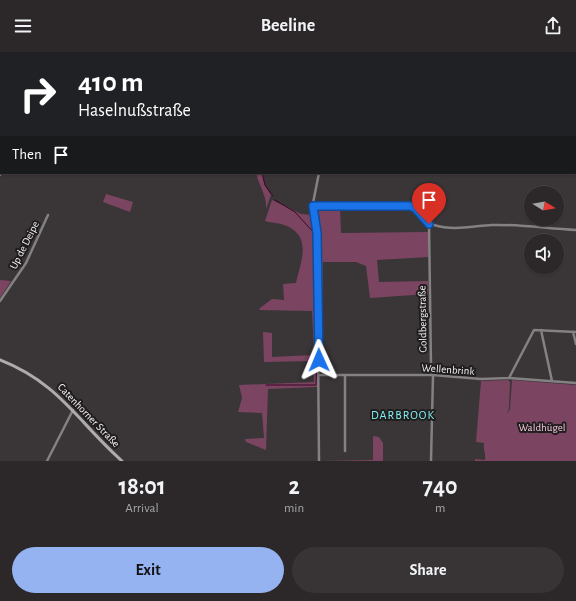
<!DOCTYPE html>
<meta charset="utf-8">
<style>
body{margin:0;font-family:"Alegreya Sans",sans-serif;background:#383435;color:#f1f3f6;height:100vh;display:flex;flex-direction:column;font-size:15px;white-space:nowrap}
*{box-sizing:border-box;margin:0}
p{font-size:13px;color:#a6a6a8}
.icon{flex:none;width:22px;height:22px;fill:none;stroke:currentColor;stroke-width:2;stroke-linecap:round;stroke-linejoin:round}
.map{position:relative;height:409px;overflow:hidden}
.panel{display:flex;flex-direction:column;background:#2c2829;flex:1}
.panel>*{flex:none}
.banner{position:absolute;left:0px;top:0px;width:576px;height:122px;box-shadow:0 1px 3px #0004,0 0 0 1px #484446;background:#202124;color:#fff;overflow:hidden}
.needle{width:26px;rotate:101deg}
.controls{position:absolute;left:524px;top:134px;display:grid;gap:8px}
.controls a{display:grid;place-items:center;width:40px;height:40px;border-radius:50%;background:#2c2829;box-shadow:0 1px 3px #0004,0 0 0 1px #484446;font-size:20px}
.pin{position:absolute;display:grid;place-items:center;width:34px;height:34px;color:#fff;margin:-41px -17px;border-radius:50% 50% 50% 0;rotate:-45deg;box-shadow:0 0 4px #0007}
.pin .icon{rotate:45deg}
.me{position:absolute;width:44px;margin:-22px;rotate:359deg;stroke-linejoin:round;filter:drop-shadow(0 0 3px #0008)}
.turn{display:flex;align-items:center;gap:14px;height:84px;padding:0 12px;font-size:18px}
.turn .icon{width:52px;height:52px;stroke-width:2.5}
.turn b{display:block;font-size:28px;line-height:34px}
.then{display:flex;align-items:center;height:38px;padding:0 12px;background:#0003;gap:8px;font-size:15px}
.eta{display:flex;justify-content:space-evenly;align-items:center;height:68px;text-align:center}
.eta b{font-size:24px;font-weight:700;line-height:28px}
.button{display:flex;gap:8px;margin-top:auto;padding:8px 12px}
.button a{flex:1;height:46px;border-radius:24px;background:#95b2f1;color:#111;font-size:16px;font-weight:700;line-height:46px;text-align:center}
.button a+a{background:#383435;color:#f1f3f6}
header{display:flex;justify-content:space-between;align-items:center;height:52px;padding:0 12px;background:#2c2829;font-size:18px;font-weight:700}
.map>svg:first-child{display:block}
.green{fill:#7b4561}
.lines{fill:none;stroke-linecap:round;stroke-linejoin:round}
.stream{stroke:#3e0528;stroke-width:1}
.street{stroke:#848182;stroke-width:2.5}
.secondary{stroke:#afabac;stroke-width:3}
.highway{stroke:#eee8eb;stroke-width:4}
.route-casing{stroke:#114b97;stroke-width:10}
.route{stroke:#1a73e8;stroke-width:7}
.labels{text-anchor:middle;stroke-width:4;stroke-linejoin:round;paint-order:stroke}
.street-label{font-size:11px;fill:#f5f2f3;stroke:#201d1e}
.park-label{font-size:11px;fill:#f6c8de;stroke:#201d1e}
.neighbourhood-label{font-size:12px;letter-spacing:1px;fill:#83eff2;stroke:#201d1e}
</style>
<header><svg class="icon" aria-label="menu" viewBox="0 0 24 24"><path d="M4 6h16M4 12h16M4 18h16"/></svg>Beeline<svg class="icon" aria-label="share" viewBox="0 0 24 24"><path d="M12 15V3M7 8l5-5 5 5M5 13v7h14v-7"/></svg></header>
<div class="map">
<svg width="576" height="409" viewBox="0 0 576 409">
<rect width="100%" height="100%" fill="#3a3537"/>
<!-- green -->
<path class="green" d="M256,121H262L265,134L271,143L266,157C267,143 259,134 256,121Z
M106,142L133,150L130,160L103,150Z
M272,148L301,162L312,163L315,178H319L316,158L318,155L340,154L341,181L428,180V205L377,208L379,230L428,229V242L370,246L366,214L356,210H323L322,284L317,285V335L268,337L266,398L246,390L245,387L264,386L262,361L238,360L242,346L239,333L314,330L313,309L264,310L263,280L272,281V305L314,303L312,259L259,258L260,256L272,247L284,248L283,232L296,231C300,212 312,187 289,175C282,171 272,171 265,169Z
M0,228L11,229L0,246Z
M508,328L510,330L509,356L507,362L510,357L512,328L576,333V409H475V407L485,408C486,402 483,397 484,391L476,390L481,329Z
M373,384L379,385L383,391V409H321L373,408Z"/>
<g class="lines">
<!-- stream -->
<path class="stream" d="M109,0L113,1
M262,121L265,133L273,144
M275,148L295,160L316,183V230
M316,165L319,193
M319,196V229
M316,235V263
M319,236L320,290
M316,266L317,304
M266,333H316L317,308"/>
<!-- street -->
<path class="street" d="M281,0V1
M319,0L327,1
M77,1V0
M319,121L313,151L317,181L319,409
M0,123L1,121
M313,154H410C420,158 424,170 434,173C453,179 473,174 492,173C520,172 549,177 576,178
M429,172L431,313L433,323L431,409
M0,249L26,211L48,163
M541,278L552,329
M573,280L576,292
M319,323H433L481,327L509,326L576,331
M509,326L534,278L576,280
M345,399V323
M47,409L73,358"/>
<!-- secondary -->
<path class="secondary" d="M0,308C59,331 78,370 122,409"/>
<!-- highway -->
<path class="highway" d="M146,0L153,1
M575,20H576"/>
</g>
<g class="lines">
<!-- route casing -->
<g class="route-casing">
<path id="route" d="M319,308L317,181L313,154H410L415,156L429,172"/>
</g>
<!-- route -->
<use href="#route" class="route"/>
</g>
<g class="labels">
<!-- street labels -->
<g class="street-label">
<text transform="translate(24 193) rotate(-63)" y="4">Up de Deipe</text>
<text transform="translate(422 267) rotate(-91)" y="4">Goldbergstraße</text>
<text transform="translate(448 317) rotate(4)" y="4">Wellenbrink</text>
<text transform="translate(89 363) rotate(46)" y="4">Catenhorner Straße</text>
</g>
<!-- park labels -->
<g class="park-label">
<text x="542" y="379">Waldhügel</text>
</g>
<!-- neighbourhood labels -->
<g class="neighbourhood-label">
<text x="403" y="367">DARBROOK</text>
</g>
</g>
</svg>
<div class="controls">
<a><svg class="needle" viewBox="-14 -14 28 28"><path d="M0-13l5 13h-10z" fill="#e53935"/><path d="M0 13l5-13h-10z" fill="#a6a6a8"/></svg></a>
<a><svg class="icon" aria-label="sound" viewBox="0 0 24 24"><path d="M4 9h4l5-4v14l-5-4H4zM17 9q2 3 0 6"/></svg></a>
</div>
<div class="pin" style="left:429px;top:172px;background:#d93025"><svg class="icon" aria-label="arrive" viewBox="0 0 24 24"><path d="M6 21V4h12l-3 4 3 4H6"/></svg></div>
<svg class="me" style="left:319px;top:308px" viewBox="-20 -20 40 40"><path d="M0-17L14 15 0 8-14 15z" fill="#1a73e8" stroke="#fff" stroke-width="4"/></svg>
<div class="banner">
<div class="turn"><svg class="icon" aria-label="right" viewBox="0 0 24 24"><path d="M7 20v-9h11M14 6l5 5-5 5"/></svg><div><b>410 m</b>Haselnußstraße</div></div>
<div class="then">Then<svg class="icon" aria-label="arrive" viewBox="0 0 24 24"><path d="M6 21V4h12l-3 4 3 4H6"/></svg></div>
</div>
</div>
<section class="panel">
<div class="eta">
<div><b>18:01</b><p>Arrival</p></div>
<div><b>2</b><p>min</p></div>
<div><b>740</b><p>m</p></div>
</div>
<div class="button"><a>Exit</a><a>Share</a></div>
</section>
